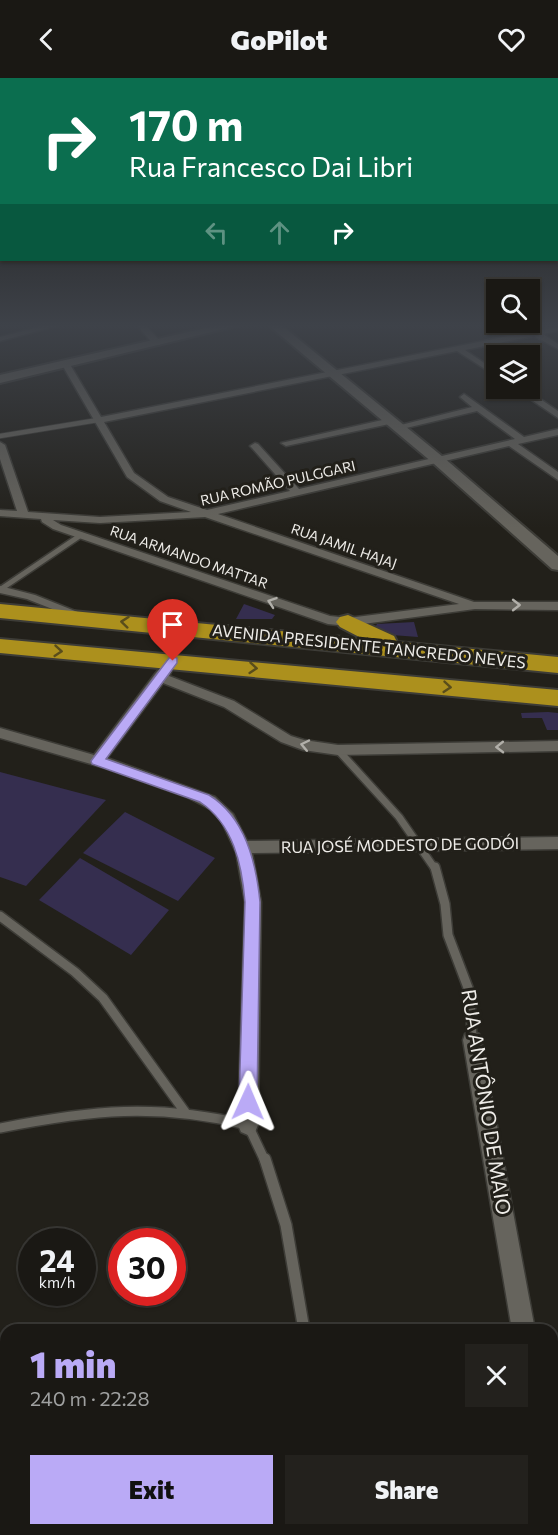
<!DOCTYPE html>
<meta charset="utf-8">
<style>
body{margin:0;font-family:Commissioner,sans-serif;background:#23211d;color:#f1f3f6;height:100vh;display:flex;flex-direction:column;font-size:22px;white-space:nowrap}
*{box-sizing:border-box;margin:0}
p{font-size:20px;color:#9fa0a0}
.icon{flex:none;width:33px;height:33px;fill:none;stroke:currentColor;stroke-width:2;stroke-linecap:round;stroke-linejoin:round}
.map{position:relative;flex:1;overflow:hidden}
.drawer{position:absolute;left:0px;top:1246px;width:558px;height:212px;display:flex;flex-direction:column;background:#1a1814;border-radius:18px 18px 0 0;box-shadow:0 2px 4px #0004,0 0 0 2px #383734}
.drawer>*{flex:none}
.top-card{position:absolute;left:0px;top:0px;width:558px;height:183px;box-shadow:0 2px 4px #0004,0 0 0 2px #383734;background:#0b6e4f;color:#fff;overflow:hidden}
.buttons{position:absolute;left:486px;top:201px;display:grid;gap:12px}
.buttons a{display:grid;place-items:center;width:54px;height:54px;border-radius:0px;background:#1a1814;box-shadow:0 2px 4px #0004,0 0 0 2px #383734;font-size:30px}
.speed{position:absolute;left:18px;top:1150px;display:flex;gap:12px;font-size:30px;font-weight:700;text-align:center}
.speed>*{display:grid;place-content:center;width:78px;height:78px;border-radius:50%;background:#1a1814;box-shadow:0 2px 4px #0004,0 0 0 2px #383734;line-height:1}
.speed small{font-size:15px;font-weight:400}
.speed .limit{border:9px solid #d22;background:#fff;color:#111}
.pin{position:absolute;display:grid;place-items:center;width:51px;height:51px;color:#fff;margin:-62px -26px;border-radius:50% 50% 50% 0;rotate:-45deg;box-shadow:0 0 6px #0007}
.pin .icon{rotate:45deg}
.me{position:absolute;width:66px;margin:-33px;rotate:1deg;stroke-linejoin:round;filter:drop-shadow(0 0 4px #0008)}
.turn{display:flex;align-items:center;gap:21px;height:126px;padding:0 30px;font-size:27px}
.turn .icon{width:78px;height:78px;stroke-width:2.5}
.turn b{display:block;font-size:42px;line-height:51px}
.lanes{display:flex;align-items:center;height:57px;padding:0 30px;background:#0003;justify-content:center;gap:30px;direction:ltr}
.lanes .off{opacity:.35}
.round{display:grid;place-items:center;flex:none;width:63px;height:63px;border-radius:0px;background:#23211d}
.overview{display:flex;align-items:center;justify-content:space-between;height:102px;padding:0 30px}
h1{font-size:36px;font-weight:800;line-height:45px;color:#baaaf6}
.primary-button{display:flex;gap:12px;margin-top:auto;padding:12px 30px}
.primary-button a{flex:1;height:69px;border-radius:0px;background:#baaaf6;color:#111;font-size:24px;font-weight:800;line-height:69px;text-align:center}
.primary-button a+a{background:#23211d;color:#f1f3f6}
header{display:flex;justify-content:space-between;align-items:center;height:78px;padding:0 30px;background:#1a1814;font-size:27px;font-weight:800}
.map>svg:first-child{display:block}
.green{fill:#352e4f}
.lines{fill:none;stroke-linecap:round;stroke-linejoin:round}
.lane-far4-casing{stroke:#3d3c37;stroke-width:6}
.lane-far3-casing{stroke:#3d3c37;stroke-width:8}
.lane-far2-casing{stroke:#3d3c37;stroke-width:10}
.lane-far1-casing{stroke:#3d3c37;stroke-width:12}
.lane-casing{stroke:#3d3c37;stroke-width:14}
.street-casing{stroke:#3d3c37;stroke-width:3}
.secondary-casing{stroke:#3d3c37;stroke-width:4}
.highway-casing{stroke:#3d3c37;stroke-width:4}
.lane-far4{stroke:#66645d;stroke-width:4.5}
.lane-far3{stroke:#66645d;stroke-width:5}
.lane-far2{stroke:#66645d;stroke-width:7}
.lane-far1{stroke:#66645d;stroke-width:9}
.lane{stroke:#66645d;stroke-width:11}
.street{fill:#66645d;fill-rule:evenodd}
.secondary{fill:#66645d;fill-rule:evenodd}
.highway{fill:#ac901d;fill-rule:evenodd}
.oneway{stroke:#b1afa9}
.oneway2{stroke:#594d1b}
.route{fill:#baaaf6;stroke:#796ea0;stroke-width:1.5}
.labels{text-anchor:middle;stroke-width:6;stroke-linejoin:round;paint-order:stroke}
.far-street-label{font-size:14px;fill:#eeece8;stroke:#22201a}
.street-label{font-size:16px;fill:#eeece8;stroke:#22201a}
.near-street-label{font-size:20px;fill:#eeece8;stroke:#22201a}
</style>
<header><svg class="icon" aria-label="back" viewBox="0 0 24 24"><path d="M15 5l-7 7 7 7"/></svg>GoPilot<svg class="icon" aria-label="heart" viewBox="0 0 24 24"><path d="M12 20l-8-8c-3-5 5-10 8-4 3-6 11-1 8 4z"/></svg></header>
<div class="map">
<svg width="558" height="1457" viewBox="0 0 558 1457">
<rect width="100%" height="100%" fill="#22201a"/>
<!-- green -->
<path class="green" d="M244,526L275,537L272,541H236Z
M414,544L418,559L379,556L374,551L377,546Z
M548,634L558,635V652H547L542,640H522L521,635Z
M0,694L106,722L26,808L0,799Z
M125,734L215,780L178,823L83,775Z
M80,780L169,832L131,877L39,822Z"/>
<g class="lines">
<!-- lane-far4 casing -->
<g class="lane-far4-casing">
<path id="lane-far4" d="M0,358L98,342"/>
</g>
<!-- lane-far3 casing -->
<g class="lane-far3-casing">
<path id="lane-far3" d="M1,511L81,457"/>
</g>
<!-- lane-far2 casing -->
<g class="lane-far2-casing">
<path id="lane-far2" d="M338,672L399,739L435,791"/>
</g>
<!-- lane-far1 casing -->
<g class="lane-far1-casing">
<path id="lane-far1" d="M435,789L445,826L448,857L470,915L472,962
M0,838L75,894L103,920L185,1034
M0,1050C92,1032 156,1025 248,1047L265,1083"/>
</g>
<!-- lane casing -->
<g class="lane-casing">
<path id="lane" d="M265,1081L286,1147L304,1252
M331,1452L332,1457"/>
</g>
<!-- street casing -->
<g class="street-casing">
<path id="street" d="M50,246H64L0,263V259Z
M136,246H144L160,263V267H154Z
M516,246H526L537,253L558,249V253L543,256L558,266V271L534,258L465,272L496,293V298L457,273L104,344L134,395L168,419L207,432L290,413L252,370L250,368L255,365L258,366L299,411L515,361L477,333L398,352L393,349L472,329L460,319L464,316L524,359L558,351V357L518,366L558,394V402L509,368L218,436L474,524H558V532L475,531L348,548L328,546L53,451L42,444L41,441L0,438V432L17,433L0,381V364L5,367L28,434L100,439L191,434L160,423L127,399L61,285L62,283H68L101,339L529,254ZM205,439L459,526L348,540L330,538L61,447L53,442L100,445Z
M514,310H524L558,333V340Z
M391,340L394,341V345L286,368L281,365Z
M0,508L35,517L90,539L88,542H80L27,521L0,515Z
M166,588L172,592L169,598L234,623L291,658L304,662L338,667L558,663V673L338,677L303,672L281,664L224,629L163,605L107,680L215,719L233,736L247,763L558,759V771L252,775L261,824L258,1047L255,1054L248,1057L241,1054L238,1047L245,824L236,774L222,744L210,731L187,719L105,690L0,660V650L94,677L155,596L161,589Z
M472,953L479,956L481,962L535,1252H512L463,962L465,956Z
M552,1276H558V1300H552Z
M0,1370L6,1373V1414L0,1411Z
M8,1452H34L36,1457H10Z"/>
</g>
<!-- secondary casing -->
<g class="secondary-casing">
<path id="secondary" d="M223,246H245L0,305V297Z
M267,246H280L443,379L558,478V492L552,491L433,385Z"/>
</g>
<!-- highway casing -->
<g class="highway-casing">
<path id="highway" d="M0,526L363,561L340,549L336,544L340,539L348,537L394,558L397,564L558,579V595L0,540Z
M0,561L558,612V628L0,575Z"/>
</g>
<!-- lane-far4 -->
<use href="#lane-far4" class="lane-far4"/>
<!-- lane-far3 -->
<use href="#lane-far3" class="lane-far3"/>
<!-- lane-far2 -->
<use href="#lane-far2" class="lane-far2"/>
<!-- lane-far1 -->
<use href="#lane-far1" class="lane-far1"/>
<!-- lane -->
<use href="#lane" class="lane"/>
<!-- street -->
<use href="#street" class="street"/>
<!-- secondary -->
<use href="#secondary" class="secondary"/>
<!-- highway -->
<use href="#highway" class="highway"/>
</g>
<!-- one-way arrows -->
<defs><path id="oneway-chevron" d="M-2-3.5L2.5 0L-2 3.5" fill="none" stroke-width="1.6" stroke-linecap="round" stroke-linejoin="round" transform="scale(1.5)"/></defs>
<g class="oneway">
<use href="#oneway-chevron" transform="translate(272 524) rotate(-161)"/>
<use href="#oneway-chevron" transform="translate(516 527)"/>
<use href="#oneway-chevron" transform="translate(305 667) rotate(-168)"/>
<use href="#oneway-chevron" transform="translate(500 669) rotate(179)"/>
</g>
<g class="oneway2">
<use href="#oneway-chevron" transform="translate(125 544) rotate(-174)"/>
<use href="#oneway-chevron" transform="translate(58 573) rotate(5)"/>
<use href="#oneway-chevron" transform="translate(253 590) rotate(5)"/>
<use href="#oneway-chevron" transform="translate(447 609) rotate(5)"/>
</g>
<!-- sky -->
<linearGradient id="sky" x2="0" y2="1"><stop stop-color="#13120e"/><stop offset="0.55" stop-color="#3e4249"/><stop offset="1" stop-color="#3e4249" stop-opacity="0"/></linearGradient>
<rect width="558" height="450" fill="url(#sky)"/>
<!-- route -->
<path class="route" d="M173,579L177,580V585L106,681L209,717C245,739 256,784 260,824L257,1024L254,1031L248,1033L242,1031L239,1024L245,824C242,786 233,746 200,724L92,686L91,683L169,580Z"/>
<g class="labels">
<!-- far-street labels -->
<g class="far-street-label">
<text transform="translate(278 405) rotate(-13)" y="5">RUA ROMÃO PULGGARI</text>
<text transform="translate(344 468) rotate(19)" y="5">RUA JAMIL HAJAJ</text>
<text transform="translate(189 479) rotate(19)" y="5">RUA ARMANDO MATTAR</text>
</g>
<!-- street labels -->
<g class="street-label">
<text transform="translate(369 568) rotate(6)" y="6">AVENIDA PRESIDENTE TANCREDO NEVES</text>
<text transform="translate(400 767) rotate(-1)" y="6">RUA JOSÉ MODESTO DE GODÓI</text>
</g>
<!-- near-street labels -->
<g class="near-street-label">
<text transform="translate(486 1024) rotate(81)" y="7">RUA ANTÔNIO DE MAIO</text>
</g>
</g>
</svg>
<div class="buttons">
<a><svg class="icon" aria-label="search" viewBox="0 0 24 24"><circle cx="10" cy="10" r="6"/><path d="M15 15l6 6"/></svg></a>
<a><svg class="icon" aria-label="layers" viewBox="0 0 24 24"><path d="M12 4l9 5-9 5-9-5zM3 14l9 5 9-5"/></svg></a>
</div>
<div class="speed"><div>24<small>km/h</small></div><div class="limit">30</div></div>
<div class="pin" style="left:173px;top:583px;background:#d93025"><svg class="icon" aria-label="arrive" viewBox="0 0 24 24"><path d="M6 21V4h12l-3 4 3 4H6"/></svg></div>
<svg class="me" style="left:248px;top:1024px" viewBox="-20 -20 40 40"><path d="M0-17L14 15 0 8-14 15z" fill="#baaaf6" stroke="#fff" stroke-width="4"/></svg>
<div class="top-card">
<div class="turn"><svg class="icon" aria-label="right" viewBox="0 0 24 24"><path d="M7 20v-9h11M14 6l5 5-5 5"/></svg><div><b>170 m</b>Rua Francesco Dai Libri</div></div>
<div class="lanes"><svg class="icon off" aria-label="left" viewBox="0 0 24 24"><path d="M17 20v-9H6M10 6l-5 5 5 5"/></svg><svg class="icon off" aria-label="ahead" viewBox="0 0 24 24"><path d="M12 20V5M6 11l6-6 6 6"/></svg><svg class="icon" aria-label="right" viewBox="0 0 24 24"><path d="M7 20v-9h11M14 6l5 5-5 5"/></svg></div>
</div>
<section class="drawer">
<div class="overview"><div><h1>1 min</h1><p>240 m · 22:28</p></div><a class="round"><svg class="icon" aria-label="close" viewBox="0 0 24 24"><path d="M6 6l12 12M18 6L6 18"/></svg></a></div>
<div class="primary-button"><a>Exit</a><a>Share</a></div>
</section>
</div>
